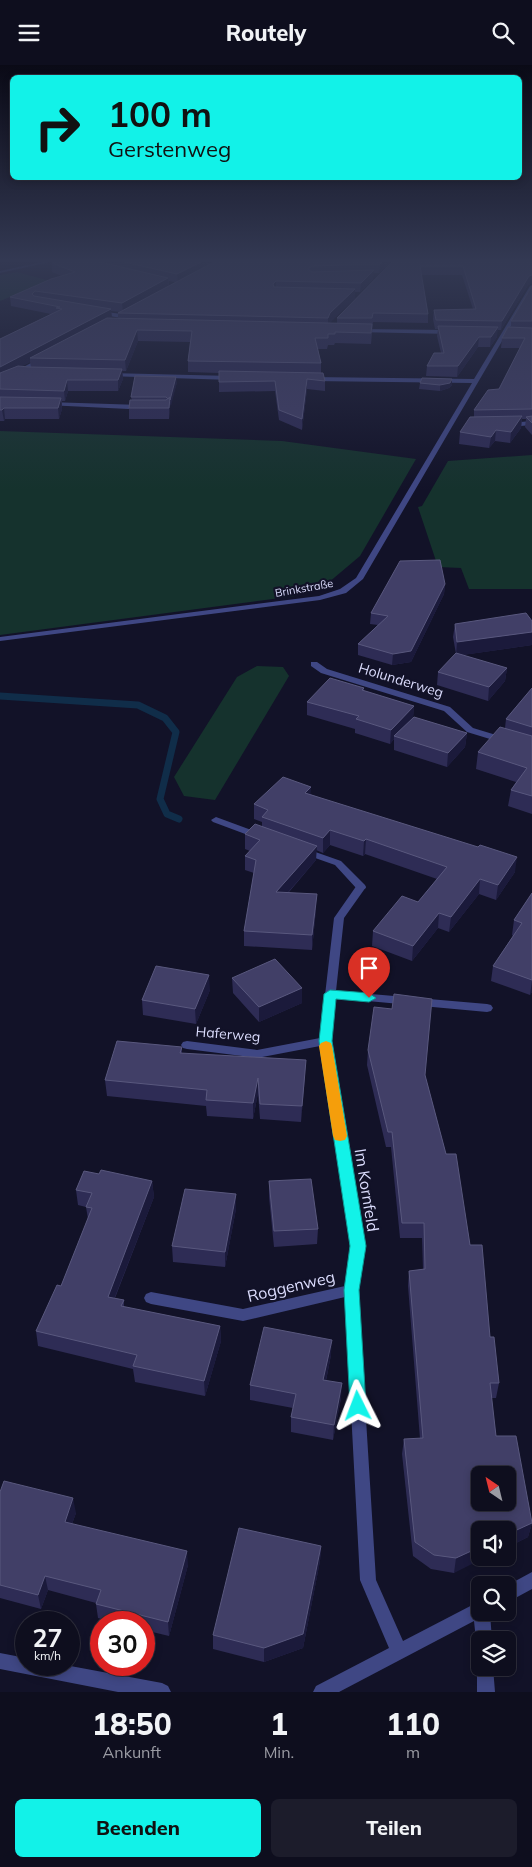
<!DOCTYPE html>
<html lang="de">
<meta charset="utf-8">
<style>
body{margin:0;font-family:Mulish,sans-serif;background:#1c1c2b;color:#f1f3f6;height:100vh;display:flex;flex-direction:column;font-size:19px;white-space:nowrap}
*{box-sizing:border-box;margin:0}
p{font-size:16px;color:#9b9ca4}
.icon{flex:none;width:28px;height:28px;fill:none;stroke:currentColor;stroke-width:2;stroke-linecap:round;stroke-linejoin:round}
.map{position:relative;height:1627px;overflow:hidden}
.sheet{display:flex;flex-direction:column;background:#0e0e1e;flex:1}
.sheet>*{flex:none}
.banner{position:absolute;left:10px;top:10px;width:512px;height:105px;border-radius:8px;box-shadow:0 2px 8px #0003,0 0 0 1px #2e2e3c;background:#12f2e8;color:#111;overflow:hidden}
.needle{width:32px;rotate:325deg}
.fabs{position:absolute;left:471px;top:1401px;display:grid;gap:10px}
.fabs a{display:grid;place-items:center;width:45px;height:45px;border-radius:8px;background:#0e0e1e;box-shadow:0 2px 8px #0003,0 0 0 1px #2e2e3c;font-size:25px}
.speed{position:absolute;left:15px;top:1546px;display:flex;gap:10px;font-size:25px;font-weight:700;text-align:center}
.speed>*{display:grid;place-content:center;width:65px;height:65px;border-radius:50%;background:#0e0e1e;box-shadow:0 2px 8px #0003,0 0 0 1px #2e2e3c;line-height:1}
.speed small{font-size:12px;font-weight:400}
.speed .limit{border:8px solid #d22;background:#fff;color:#111}
.pin{position:absolute;display:grid;place-items:center;width:42px;height:42px;color:#fff;margin:-51px -21px;border-radius:50% 50% 50% 0;rotate:-45deg;box-shadow:0 0 5px #0007}
.pin .icon{rotate:45deg}
.me{position:absolute;width:55px;margin:-28px;rotate:357deg;stroke-linejoin:round;filter:drop-shadow(0 0 4px #0008)}
.turn{display:flex;align-items:center;gap:18px;height:105px;padding:0 15px;font-size:22px}
.turn .icon{width:65px;height:65px;stroke-width:2.5}
.turn b{display:block;font-size:35px;line-height:42px}
.eta{display:flex;justify-content:space-evenly;align-items:center;height:85px;text-align:center}
.eta b{font-size:30px;font-weight:800;line-height:35px}
.button{display:flex;gap:10px;margin-top:auto;padding:10px 15px}
.button a{flex:1;height:58px;border-radius:8px;background:#12f2e8;color:#111;font-size:20px;font-weight:800;line-height:58px;text-align:center}
.button a+a{background:#1c1c2b;color:#f1f3f6}
header{display:flex;justify-content:space-between;align-items:center;height:65px;padding:0 15px;background:#0e0e1e;font-size:22px;font-weight:800}
.map>svg:first-child{display:block}
.green{fill:#15322d}
.lines{fill:none;stroke-linecap:round;stroke-linejoin:round}
.stream{stroke:#102d49;stroke-width:7}
.lane{fill:#3f4784;fill-rule:evenodd}
.street{fill:#3f4784;fill-rule:evenodd}
.wall{fill:#2e2c55;fill-rule:evenodd}
.shaded-wall{fill:#1b1a3b}
.building{fill:#413f67;stroke:#59587e;fill-rule:evenodd}
.route{fill:#12f2e8;stroke:#0c9d97}
.slow{fill:#f59e0b}
.labels{text-anchor:middle;stroke-width:4.5;stroke-linejoin:round;paint-order:stroke}
.far-street-label{font-size:11px;fill:#dbdcfd;stroke:#121228}
.street-label{font-size:14px;fill:#dbdcfd;stroke:#121228}
.near-street-label{font-size:16px;fill:#dbdcfd;stroke:#121228}
</style>
<header><svg class="icon" aria-label="menu" viewBox="0 0 24 24"><path d="M4 6h16M4 12h16M4 18h16"/></svg>Routely<svg class="icon" aria-label="search" viewBox="0 0 24 24"><circle cx="10" cy="10" r="6"/><path d="M15 15l6 6"/></svg></header>
<div class="map">
<svg width="532" height="1627" viewBox="0 0 532 1627">
<rect width="100%" height="100%" fill="#121228"/>
<!-- green -->
<path class="green" d="M17,207L50,216L0,236V210Z
M0,366L282,376L416,394L360,491L328,518L295,531L0,570Z
M532,390V524H469L461,503L438,502L418,442L422,441L448,396Z
M257,601L283,602L289,611L215,735L184,731L174,712L237,612Z"/>
<g class="lines">
<!-- stream -->
<path class="stream" d="M0,631L138,640L165,653L176,667L160,734L167,749L179,754"/>
<!-- lane -->
<path class="lane" d="M98,246L122,249L125,251L122,253L96,249Z
M48,337L141,340L144,342L141,344H129L46,340L45,339Z
M216,752L262,769L264,771L262,773H256L213,757L211,755Z
M304,783L341,796L365,820L366,822L365,824H357L335,800L301,788L299,786Z"/>
<!-- street -->
<path class="street" d="M42,197H50L0,208V206Z
M532,220V225L363,514L346,528L320,535L0,576V572L319,531L340,524L356,513L472,318L311,316L308,314L311,312L474,314L530,221Z
M358,264L451,265L454,267L451,269L356,267V265Z
M40,293L45,294L0,319V315Z
M109,308L232,311L235,313L232,315L107,311V309Z
M532,356V360L509,362L506,360L509,358Z
M311,597H317L327,604L450,642L473,663L506,673L507,675L503,678L467,667L444,646L321,608L311,601Z
M361,819L366,822L344,853L336,926L487,939L491,940L493,943L491,946L487,947L335,933L331,976L365,1181L358,1225L376,1515L403,1576L480,1536V1548H490L492,1575H480V1582L478,1581L476,1575L474,1556L339,1627H313L316,1621L389,1583L360,1515L345,1232L243,1256L151,1239L146,1237L144,1233L146,1229L151,1227L243,1244L345,1221L351,1181L320,981L257,993L187,984L183,983L181,980L183,977L187,976L257,985L320,973L334,853L357,820Z
M532,1507V1524L508,1537V1520Z
M0,1588L26,1593V1600H65L162,1618L168,1621L171,1627H118L0,1604Z
M479,1596L480,1602H493L495,1627H477V1602Z"/>
</g>
<!-- wall -->
<path class="wall" d="M56,197H390L379,208H373V214L360,227H355V233L329,258H337V253L392,197H532V218L528,220L501,265H497V272L490,282H478L457,312L426,311L427,301L441,288L437,271L438,264H435L433,254L434,245L473,244L462,210H421L428,249V258L373,257L371,279L335,278L334,280H328L327,284H318L321,298V308L325,316V326L307,324L302,365L279,355L275,326L219,327V308L188,307V296L190,277L138,276L126,306H122L123,314L118,326H68L65,336H62V344L59,354H5L4,356H0V274L51,249L11,241L10,232L62,211L52,207V198ZM169,216L175,217L169,221ZM111,246L120,247L118,248V254L112,253ZM30,297L31,302L22,301Z
M532,221V370L525,362L526,354H522L521,363L510,378L495,376L489,383L459,379L460,367L474,352V345L499,324L520,283H501L502,273L511,262V256Z
M452,314V320L449,323L440,326L419,324L420,318Z
M177,317L170,341L169,354H129V343L132,335L131,332Z
M445,519L444,529L411,597L392,600L358,590V579L378,560L370,559L371,548Z
M532,556V580L462,590L507,603L505,616L488,636L437,620L438,607L456,589L453,572L455,559Z
M364,623V626L414,641L413,652L467,668L465,682L447,702L394,685V674L390,679L355,668V664L307,650V637Z
M532,623V749L508,741L511,725L516,717L476,704L478,687L505,663L506,654Z
M310,729L515,807L496,835L479,829L449,867L438,863L412,896L372,881L373,866L418,837L437,814L365,789L363,791L330,780L323,788L316,785V795L289,827L316,844L312,885L244,881V866L254,808L245,805V791L250,786L245,784V769L262,762V757L254,754V739Z
M532,828V927L530,930L491,916L493,901L513,871L512,870L514,855Z
M232,913L302,923V938L259,957L233,928Z
M210,925L196,959L143,950L142,935Z
M182,982V988L305,1011L301,1057L260,1054L258,1028L253,1054L207,1051L206,1041L107,1031L105,1015Z
M368,985L425,1010L470,1180L490,1272L499,1318L496,1333H491L496,1371L532,1458L528,1472L508,1482V1465L454,1508L431,1504L413,1491L402,1389L404,1374H420L408,1221L409,1206L423,1205L422,1173H400L391,1082H386L367,1000Z
M99,1109L152,1116L154,1132L115,1233L124,1235V1242L220,1261L221,1276L205,1331L135,1317L133,1304L38,1281L36,1266L61,1221L88,1154L86,1142L78,1140L76,1125Z
M269,1116L318,1164L317,1179L274,1182L269,1132Z
M236,1129V1144L225,1202L173,1197L172,1181Z
M331,1290L326,1316L341,1333L333,1375L291,1367V1352L293,1343L250,1335V1320Z
M0,1427L76,1448L72,1459L188,1500L169,1571L144,1565V1558H115L98,1553L96,1539V1538L48,1525L41,1544L0,1533Z
M321,1481L320,1496L303,1583L264,1597L213,1584V1570Z"/>
<!-- shaded-wall -->
<path class="shaded-wall" d="M201,197H217L178,218L177,209Z
M382,197H390L379,208L380,199Z
M374,205L373,214L360,227L361,218Z
M532,210V218L528,220L501,265L502,256L529,211Z
M168,213L169,223L123,247L122,238Z
M276,216V225L273,219Z
M355,224V233L330,258L328,262V253L330,248Z
M111,244L112,253L30,293V297L0,313V302Z
M498,262L497,272L490,282L491,272Z
M137,265L138,276L126,306L125,295Z
M479,272L478,282L457,312L458,301Z
M122,304L123,314L118,326V315Z
M176,312L177,317L171,341L170,335Z
M307,314V324L302,365V354Z
M452,314V320L449,323L440,326V320Z
M67,315L68,326L65,336L64,326Z
M170,332V343L169,354V343Z
M61,333L62,344L59,354L58,343Z
M4,343L5,354L4,356L2,345Z
M522,351L521,363L510,378L511,367Z
M496,365L495,376L489,383L491,372Z
M445,519L444,529L411,597L392,600L393,589Z
M532,567V580L456,591L457,577Z
M507,603L505,616L488,636L489,622Z
M414,641L413,655L394,671V674L390,679L391,665Z
M467,668L465,682L447,702L448,688Z
M311,722L310,737L305,728Z
M330,765V780L323,788V773Z
M366,774L365,789L363,791L364,776Z
M317,781L316,795L276,841V827Z
M517,792L515,807L496,835L498,820Z
M480,814L479,829L449,867L451,852Z
M317,829L316,844L312,885V870Z
M439,848L438,863L412,896L413,881Z
M209,910L210,925L196,959L195,944Z
M532,916V927L530,930Z
M302,923V938L259,957V942Z
M306,995L305,1011L301,1057L302,1041Z
M258,1013V1028L253,1054V1038Z
M152,1116L154,1132L109,1247L108,1232Z
M236,1129V1144L225,1202V1187Z
M220,1261L221,1276L205,1331L204,1316Z
M332,1275L331,1290L323,1330V1315Z
M342,1318L341,1333L333,1375L334,1360Z
M73,1433L76,1448L67,1472L65,1457Z
M532,1458L528,1472L508,1482V1469Z
M321,1481L320,1496L303,1583L264,1597V1583Z
M480,1482V1492H486L454,1508L456,1493Z
M187,1486L188,1500L169,1571L168,1557Z
M45,1511L48,1525L41,1544L38,1530Z"/>
<!-- building -->
<path class="building" d="M56,197H100L168,213L122,238L35,226L32,229L34,231L111,244L0,302V274L62,244L56,243L60,242L10,232L51,214L75,207L52,198Z
M124,197H201L177,209Z
M214,197H382L380,199L312,201L308,204L312,207L374,205L361,218L276,216L273,219L274,222L355,224L330,248L328,253L118,248Z
M392,197H532V210L529,211L502,256L436,255L434,245L476,244L463,201H420L428,249L373,248L372,253H337Z
M532,221V256H511Z
M107,253L372,259L371,268L335,267V269H328V273H315L321,298L188,296L192,266L137,265L125,295L30,293Z
M438,261L498,262L491,272H479L458,301H427L434,288H444Z
M508,262L532,263V344L474,345L488,325L499,324L525,273H502Z
M18,301L29,302L122,304L118,315H67L64,326L0,324V308Z
M219,306L323,308L325,316L307,314L302,354L279,345L275,316L219,317Z
M135,311L176,312L170,335V332L168,334L166,332H131Z
M422,313L452,314L450,318L440,320L420,318Z
M0,332L61,333L58,343H4L2,345H0Z
M170,332L169,343H129L130,335H166Z
M522,351L511,367L496,365L491,372L460,367L470,352Z
M532,351V358L526,352Z
M440,495L445,519L411,586L393,589L358,579L388,551L371,548L400,496Z
M526,548L532,556V567L457,577L455,559Z
M456,588L507,603L489,622L438,607Z
M330,613L364,623L362,625L414,641L391,665L356,654L359,651L307,637Z
M532,623V662L506,654Z
M414,652L467,668L448,688L394,671Z
M500,662L532,671V731L511,725L527,703L478,687Z
M283,712L311,722L305,728L478,782L480,780L517,792L498,820L480,814L451,852L439,848L413,881L373,866L402,831L418,837L447,802L366,774L364,776L330,765L323,773L262,752L268,745L254,739Z
M255,759L317,781L276,827L317,829L312,870L244,866L256,795L245,791L260,775L245,769Z
M532,828V915L493,901L522,858L514,855Z
M275,894L302,923L259,942L232,913Z
M156,901L209,910L195,944L142,935Z
M394,929L432,934L425,1010L446,1089H456L470,1180H482L490,1272H494L499,1318H490L496,1371H516L532,1458L508,1469V1465H480V1482L456,1493L434,1490L415,1477L404,1374L423,1373L409,1206L425,1204L424,1158H402L392,1067H388L368,985L374,942L392,944ZM480,1410H508V1438H480Z
M117,976L182,982L180,988L306,995L302,1041L260,1039L258,1013L253,1038L206,1035L207,1025L105,1015Z
M101,1105L152,1116L108,1232L124,1235L121,1241L220,1261L204,1316L133,1301L137,1290L36,1266L57,1220L61,1221L92,1143L86,1142L92,1128L76,1125L84,1106L99,1109Z
M311,1114L318,1164L274,1166L269,1116Z
M185,1124L236,1129L225,1187L172,1181Z
M264,1262L332,1275L323,1315L342,1318L334,1360L291,1352L296,1329L250,1320Z
M4,1416L73,1433L65,1457L187,1486L168,1557L96,1539L101,1525L45,1511L38,1530L0,1520V1427Z
M239,1463L321,1481L303,1569L264,1583L213,1570Z"/>
<!-- sky -->
<linearGradient id="sky" x2="0" y2="1"><stop stop-color="#0a0a16"/><stop offset="0.46" stop-color="#333953"/><stop offset="1" stop-color="#333953" stop-opacity="0"/></linearGradient>
<rect width="532" height="425" fill="url(#sky)"/>
<!-- route -->
<path class="route" d="M330,925L369,928L376,933L369,937L336,934L332,976L366,1181L359,1225L366,1341L364,1346L358,1348L352,1346L350,1341L344,1225L350,1181L319,976L324,929Z"/>
<!-- slow -->
<path class="slow" d="M326,976L331,978L332,981L347,1071L345,1075L340,1076L335,1075L333,1071L319,981L321,978Z"/>
<g class="labels">
<!-- far-street labels -->
<g class="far-street-label">
<text transform="translate(304 523) rotate(-10)" y="4">Brinkstraße</text>
</g>
<!-- street labels -->
<g class="street-label">
<text transform="translate(401 615) rotate(17)" y="5">Holunderweg</text>
<text transform="translate(228 969) rotate(5)" y="5">Haferweg</text>
</g>
<!-- near-street labels -->
<g class="near-street-label">
<text transform="translate(367 1125) rotate(81)" y="6">Im Kornfeld</text>
<text transform="translate(291 1221) rotate(-13)" y="6">Roggenweg</text>
</g>
</g>
</svg>
<div class="fabs">
<a><svg class="needle" viewBox="-14 -14 28 28"><path d="M0-13l5 13h-10z" fill="#e53935"/><path d="M0 13l5-13h-10z" fill="#9b9ca4"/></svg></a>
<a><svg class="icon" aria-label="sound" viewBox="0 0 24 24"><path d="M4 9h4l5-4v14l-5-4H4zM17 9q2 3 0 6"/></svg></a>
<a><svg class="icon" aria-label="search" viewBox="0 0 24 24"><circle cx="10" cy="10" r="6"/><path d="M15 15l6 6"/></svg></a>
<a><svg class="icon" aria-label="layers" viewBox="0 0 24 24"><path d="M12 4l9 5-9 5-9-5zM3 14l9 5 9-5"/></svg></a>
</div>
<div class="speed"><div>27<small>km/h</small></div><div class="limit">30</div></div>
<div class="pin" style="left:369px;top:933px;background:#d93025"><svg class="icon" aria-label="arrive" viewBox="0 0 24 24"><path d="M6 21V4h12l-3 4 3 4H6"/></svg></div>
<svg class="me" style="left:358px;top:1341px" viewBox="-20 -20 40 40"><path d="M0-17L14 15 0 8-14 15z" fill="#12f2e8" stroke="#fff" stroke-width="4"/></svg>
<div class="banner">
<div class="turn"><svg class="icon" aria-label="right" viewBox="0 0 24 24"><path d="M7 20v-9h11M14 6l5 5-5 5"/></svg><div><b>100 m</b>Gerstenweg</div></div>
</div>
</div>
<section class="sheet">
<div class="eta">
<div><b>18:50</b><p>Ankunft</p></div>
<div><b>1</b><p>Min.</p></div>
<div><b>110</b><p>m</p></div>
</div>
<div class="button"><a>Beenden</a><a>Teilen</a></div>
</section>
